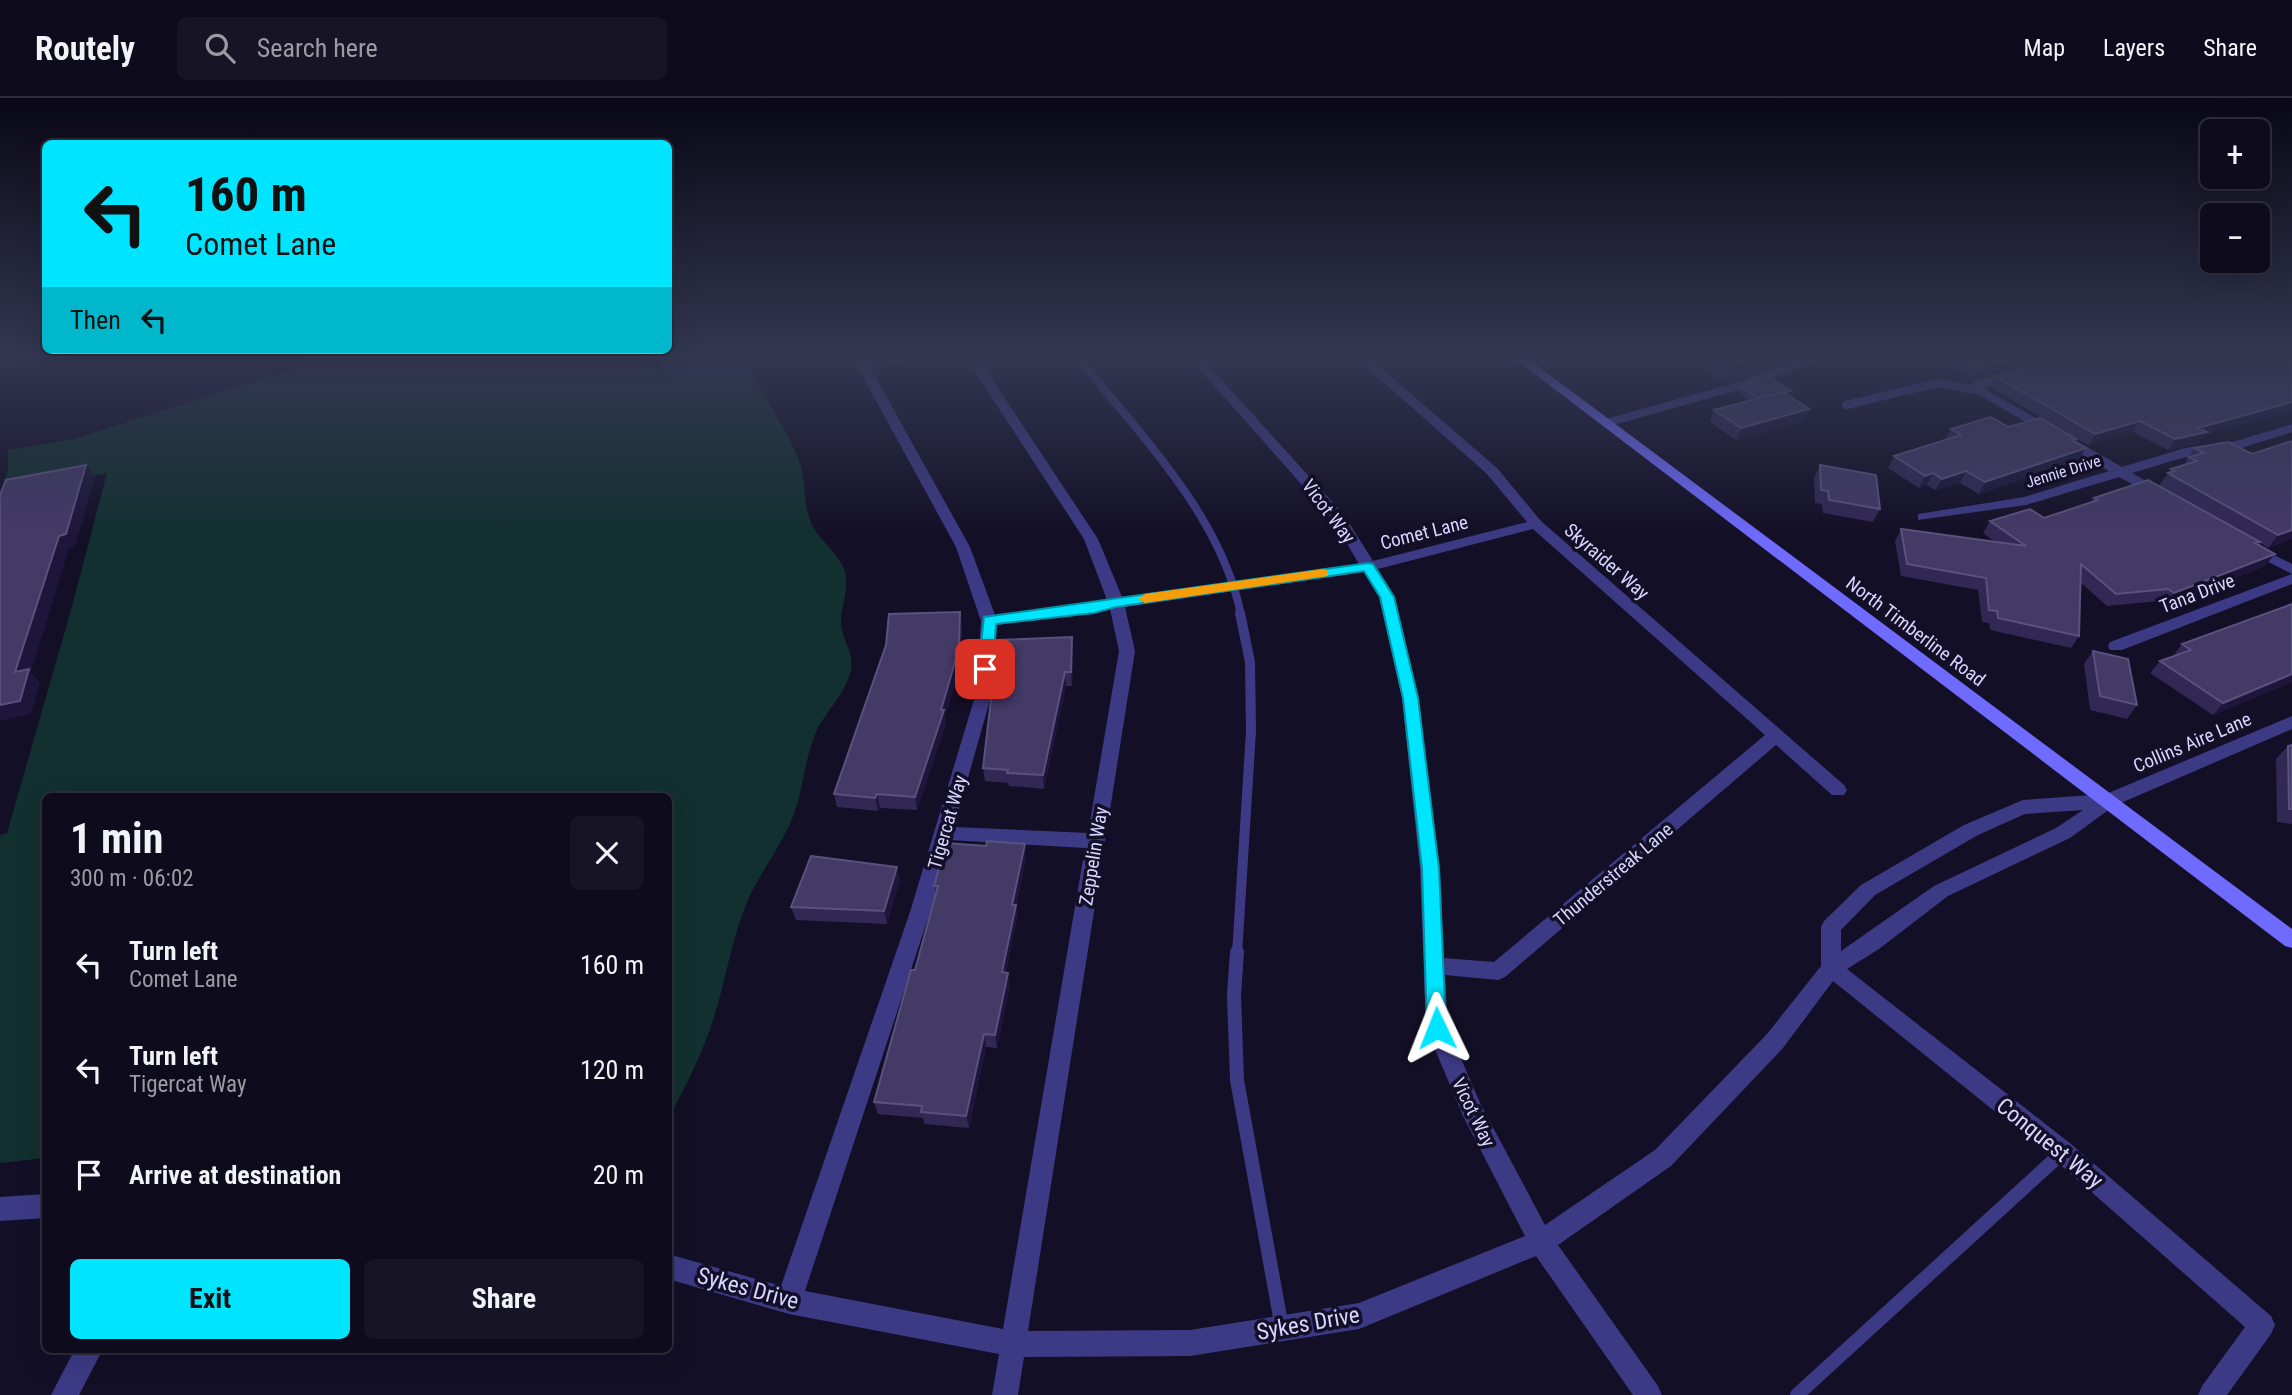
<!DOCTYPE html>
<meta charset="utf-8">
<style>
body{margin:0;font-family:"Roboto Condensed",sans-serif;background:#171425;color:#f1f3f6;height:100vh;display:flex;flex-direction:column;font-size:26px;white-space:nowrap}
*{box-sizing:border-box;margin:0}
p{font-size:23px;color:#9b9ba3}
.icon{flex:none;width:38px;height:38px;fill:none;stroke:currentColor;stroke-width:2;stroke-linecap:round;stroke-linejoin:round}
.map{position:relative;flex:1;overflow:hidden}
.details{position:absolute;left:42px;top:695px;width:630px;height:560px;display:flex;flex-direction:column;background:#0e0b1c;border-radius:10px;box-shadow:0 7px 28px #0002,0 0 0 2px #2e2b3b}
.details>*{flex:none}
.hud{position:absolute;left:42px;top:42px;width:630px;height:214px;border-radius:10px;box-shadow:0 7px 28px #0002,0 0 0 2px #2e2b3b;background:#00e5ff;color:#111;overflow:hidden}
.tools{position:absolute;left:2200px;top:21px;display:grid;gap:14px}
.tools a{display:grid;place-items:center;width:70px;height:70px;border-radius:10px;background:#0e0b1c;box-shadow:0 7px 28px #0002,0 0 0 2px #2e2b3b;font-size:35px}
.pin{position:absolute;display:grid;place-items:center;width:60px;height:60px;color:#fff;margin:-30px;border-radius:14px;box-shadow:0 4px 10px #0006}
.me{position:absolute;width:77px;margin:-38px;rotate:358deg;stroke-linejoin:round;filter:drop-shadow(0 0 5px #0008)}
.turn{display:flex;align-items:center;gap:24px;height:147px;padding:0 28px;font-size:32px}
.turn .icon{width:91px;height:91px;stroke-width:2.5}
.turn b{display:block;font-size:49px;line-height:60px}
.then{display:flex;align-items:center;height:66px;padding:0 28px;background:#0003;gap:14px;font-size:26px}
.round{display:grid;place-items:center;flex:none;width:74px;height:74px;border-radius:10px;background:#171425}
.summary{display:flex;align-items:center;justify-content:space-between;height:119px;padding:0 28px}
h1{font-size:42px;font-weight:700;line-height:52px}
.action{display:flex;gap:14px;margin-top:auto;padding:14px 28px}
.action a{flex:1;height:80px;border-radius:10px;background:#00e5ff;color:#111;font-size:28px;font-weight:700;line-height:80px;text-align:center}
.action a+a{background:#171425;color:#f1f3f6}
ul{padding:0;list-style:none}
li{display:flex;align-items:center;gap:21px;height:105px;padding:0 28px}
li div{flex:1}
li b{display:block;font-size:26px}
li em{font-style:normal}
header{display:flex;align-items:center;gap:42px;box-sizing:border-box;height:98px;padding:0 35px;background:#0e0b1c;border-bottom:2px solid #2e2b3b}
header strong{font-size:33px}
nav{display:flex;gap:38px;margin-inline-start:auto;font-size:24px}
.search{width:490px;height:63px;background:#171425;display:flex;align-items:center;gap:18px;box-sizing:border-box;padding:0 24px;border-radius:10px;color:#9b9ba3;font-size:26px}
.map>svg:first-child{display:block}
.green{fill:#12302f}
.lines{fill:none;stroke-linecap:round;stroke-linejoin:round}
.lane-far2{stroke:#3d3a85;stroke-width:8}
.lane-far1{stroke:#3d3a85;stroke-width:10}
.lane{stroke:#3d3a85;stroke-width:14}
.street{fill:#3d3a85;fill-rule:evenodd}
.secondary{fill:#6f6bff;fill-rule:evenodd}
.wall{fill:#312854}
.shaded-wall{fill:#1d163a}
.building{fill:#433a66;stroke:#5a527e;stroke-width:2}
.route{fill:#00e5ff;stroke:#0095a6;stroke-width:2}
.slow{fill:#f59e0b}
.labels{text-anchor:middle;stroke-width:7;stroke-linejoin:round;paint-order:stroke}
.far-street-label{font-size:16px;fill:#d9d4ff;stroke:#130f26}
.street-label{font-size:19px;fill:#d9d4ff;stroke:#130f26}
.near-street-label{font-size:23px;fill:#d9d4ff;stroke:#130f26}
</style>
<header>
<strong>Routely</strong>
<div class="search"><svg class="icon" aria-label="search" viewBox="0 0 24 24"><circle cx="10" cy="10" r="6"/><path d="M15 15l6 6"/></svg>Search here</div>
<nav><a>Map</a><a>Layers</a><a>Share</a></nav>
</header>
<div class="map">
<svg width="2292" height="1297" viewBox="0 0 2292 1297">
<rect width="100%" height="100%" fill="#130f26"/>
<!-- green -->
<path class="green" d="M336,257H746C757,295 784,323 798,360C807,381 802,406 812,427C821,444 840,456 845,474C850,492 840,509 841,527C843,543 854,555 851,572C846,595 827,612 817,632C803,662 804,697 789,728C776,756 757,779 746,807C731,843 726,882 714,919C703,955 686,987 669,1020L668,698H46L45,1060L0,1065V737L7,735L71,512L107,375L0,395L8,372V352L75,341Z"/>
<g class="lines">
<!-- lane-far2 -->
<path class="lane-far2" d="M1076,257C1138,335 1221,416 1241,517
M1846,307L1938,285L1977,292
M1606,325L1735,289L1822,257"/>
<!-- lane-far1 -->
<path class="lane-far1" d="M1237,856L1251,633L1250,564L1240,515"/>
<!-- lane -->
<path class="lane" d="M1237,854L1234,897L1237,982L1282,1230
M1797,1297L2063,1054"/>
<!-- street -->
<path class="street" d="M851,257H863L867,265L907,257H930L871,271L970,449L995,517L1107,502L1084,441L964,257H976L1098,441L1122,499L1359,466L1333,422L1187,257H1199L1344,417L1373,463L1527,424L1487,376L1353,257H1366L1497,370L1541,423L1844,687L1847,692L1844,697H1832L1776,647L1505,879L1498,882L1445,877L1448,930L1480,1005L1545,1127L1655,1052L1767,936L1821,868V829L1824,823L1861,787L1964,727L2023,702L2106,696L2292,618V631L2114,708L2070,740L1948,798L1879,851L1847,871L2071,1046L2271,1218L2275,1227L2271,1236L2227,1297H2198L2202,1288L2245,1229L2055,1062L1833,883L1783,950L1671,1068L1558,1147L1658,1288L1662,1297H1633L1536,1158L1359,1231L1190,1258L1024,1259L1018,1297H992L999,1256L789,1216L668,1181V1156L781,1188L910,814L976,595L981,523L956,449ZM1533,431L1765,637L1494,864L1444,860L1440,771L1418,600L1395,499L1378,471ZM1364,474L1379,499L1402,600L1420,771L1426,930L1463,1018L1525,1138L1359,1205L1190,1232L1028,1233L1135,553L1125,509ZM1110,511L1119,553L1088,735L954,729L992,595L997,527ZM2083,712L2056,730L1934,788L1841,853V832L1875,797L1978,737L2025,716ZM950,742L1085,750L1003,1231L805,1193L930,814Z
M2017,273L2021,274V280L1983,290L2122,369L2185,350L2236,343L2292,326V334L2238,351L2192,357L2132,375L2163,393V399L2158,400L2119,379L2026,407L1918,422V416L2024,399L2109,373L1971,292L1973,283Z
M2252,446L2292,466V486L2122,552H2110L2108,548L2110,544L2292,476L2247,453L2245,450L2247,447Z
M46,1096V1120L0,1123V1099Z
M75,1251H103L79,1297H51Z"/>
<!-- secondary -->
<path class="secondary" d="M1510,257H1523L2292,831V850L2285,848Z"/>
</g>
<!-- wall -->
<path class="wall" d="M1708,257H1757L1759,258L1752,276L1723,285L1702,272Z
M1925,257H2067L1974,280Z
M1995,278L2205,337L2199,345L2168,352L2133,334L2088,347L1990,289Z
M1740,289L1789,298L1804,323L1736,342L1710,324L1714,312L1750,303L1738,295Z
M2008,329L2074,344L2079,362L1979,396L1960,385L1935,392L1927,387L1919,390L1888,370L1894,358L1945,342L1951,331Z
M2228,344L2292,441L2268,450L2259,444L2258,447L2275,456L2265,468L2165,507L2159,503L2107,508L2080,484L2079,538L2071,550L1990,532L1989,525L1982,524L1978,492L1901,478L1895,443L1901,431L1995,444L1983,435L1990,423L2044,420L2091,405L2094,400L2207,415L2159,388L2171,371L2184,367L2187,362H2186L2194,350Z
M1820,367L1880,411L1873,424L1823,415L1822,406L1815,405L1814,380Z
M960,514L962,527L961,563L945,618L946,625L917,712L880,710L878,713L837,709L834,696Z
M1072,539L1073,552L1072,588H1066L1044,691L1009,688L1008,685L985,683L983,670Z
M2182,546L2292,584L2213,617L2150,575L2160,563L2173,558Z
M2093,553L2137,607L2127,621L2090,612L2084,566Z
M2292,647V726L2277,724L2276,661L2288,648Z
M1026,759L1016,810L1017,820L1006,874L1010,887L997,950L986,949L969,1030L924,1026L923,1020L878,1016L874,1004L915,872L936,796L934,788Z
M900,782L887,826L796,822L791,809Z"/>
<!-- shaded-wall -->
<path class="shaded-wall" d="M2030,257H2067L1974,280L1979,270Z
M1759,258L1752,276L1723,285L1730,267Z
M2292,304V313L2205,337L2199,345L2168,352L2175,341L2198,330Z
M1809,311L1804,323L1736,342L1741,330Z
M2140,323L2133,334L2088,347L2095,336Z
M2086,350L2079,362L1979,396L1985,384Z
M86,367L95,379L75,449L69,451L31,574L40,585L31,616L0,623V607L15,574L59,438Z
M1966,373L1960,385L1935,392L1942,381Z
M1933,375L1927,387L1919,390L1925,378Z
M2292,432V441L2268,450L2278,437Z
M2275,456L2265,468L2165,507L2174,495Z
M960,514L962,527L961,563L945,618L946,625L917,712L915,699L941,612Z
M1072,539L1073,552L1072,588L1071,574Z
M1065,574L1066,588L1044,691L1043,677Z
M2292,576V584L2213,617L2223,605Z
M877,696L880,710L878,713L875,700Z
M1025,746L1026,759L1016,810L1017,820L1004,887L1002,874L1012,807Z
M897,769L900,782L887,826L884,813Z
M1008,875L1010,887L997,950L995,937Z
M984,936L986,949L969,1030L966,1018Z"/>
<!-- building -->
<path class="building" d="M1713,257H1757L1759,258L1730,267Z
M1952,257H2030L1979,270Z
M2075,257H2292V304L2198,330L2207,334L2175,341L2140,323L2095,336L1995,278Z
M1768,278L1791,293L1758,300L1740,289Z
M1783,294L1809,311L1741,330L1714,312Z
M1991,319L2008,329L2040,320L2076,341L2072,342L2086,350L1985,384L1966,373L1942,381L1933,375L1925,378L1894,358L1961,337L1951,331Z
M2292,343V432L2278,437L2168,375L2175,373L2171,371L2197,363L2189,359L2204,355L2194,350L2228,344L2252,356Z
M86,367L66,436L59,438L15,574L29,571L20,603L0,607V397L6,382Z
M1820,367L1876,377L1880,411L1829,402L1828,393L1821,392Z
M2148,382L2260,444L2255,445L2275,456L2174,495L2168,491L2116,496L2081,466L2079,538L1998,520L1997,513L1989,512L1986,480L1907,466L1901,431L2026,448L1990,423L2030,411L2044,420L2098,402L2094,400Z
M2292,506V576L2223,605L2160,563L2191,552L2182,546Z
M960,514L959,550L941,612H944L915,699L877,696L875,700L834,696L886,547L889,516Z
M1072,539L1071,574H1065L1043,677L1007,675L1008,672L983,670L998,542Z
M2093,553L2128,561L2137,607L2100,598Z
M2292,647V711H2289L2288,648Z
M987,743L1025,746L1012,807H1016L1002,874L1008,875L995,937L984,936L966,1018L921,1014L922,1008L874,1004L911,872H915L938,788H934L946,745L986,748Z
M811,758L897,769L884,813L791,809Z"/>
<!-- sky -->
<linearGradient id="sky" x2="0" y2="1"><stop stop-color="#0a0815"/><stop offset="0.59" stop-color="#333752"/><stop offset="1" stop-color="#333752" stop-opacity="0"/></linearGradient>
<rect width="2292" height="438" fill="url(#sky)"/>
<!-- route -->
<path class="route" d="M1368,465L1373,466L1394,499L1418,600L1439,771L1446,930L1443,936L1437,939L1430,936L1427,930L1422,771L1403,600L1380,499L1364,473L1116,509L1094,515L996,526L993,571L985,576L978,571L984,519Z"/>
<!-- slow -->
<path class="slow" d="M1323,471L1328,472V478L1145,505L1138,501L1145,496Z"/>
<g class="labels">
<!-- far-street labels -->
<g class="far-street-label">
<text transform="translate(2063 373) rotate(-17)" y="6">Jennie Drive</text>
</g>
<!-- street labels -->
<g class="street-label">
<text transform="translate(1329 413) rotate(53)" y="7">Vicot Way</text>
<text transform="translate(1424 434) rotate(-14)" y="7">Comet Lane</text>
<text transform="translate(1607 463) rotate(41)" y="7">Skyraider Way</text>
<text transform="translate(2197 495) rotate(-21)" y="7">Tana Drive</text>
<text transform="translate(1916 533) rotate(37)" y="7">North Timberline Road</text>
<text transform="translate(2192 644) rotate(-23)" y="7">Collins Aire Lane</text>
<text transform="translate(947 724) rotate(-74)" y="7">Tigercat Way</text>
<text transform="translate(1093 758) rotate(-81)" y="7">Zeppelin Way</text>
<text transform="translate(1613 776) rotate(-40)" y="7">Thunderstreak Lane</text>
<text transform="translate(1474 1014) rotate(64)" y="7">Vicot Way</text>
</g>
<!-- near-street labels -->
<g class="near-street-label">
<text transform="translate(2050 1045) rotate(39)" y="8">Conquest Way</text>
<text transform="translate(748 1190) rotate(15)" y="8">Sykes Drive</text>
<text transform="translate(1308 1225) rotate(-10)" y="8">Sykes Drive</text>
</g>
</g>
</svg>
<div class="tools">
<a>+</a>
<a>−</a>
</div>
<div class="pin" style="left:985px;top:571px;background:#d93025"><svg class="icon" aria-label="arrive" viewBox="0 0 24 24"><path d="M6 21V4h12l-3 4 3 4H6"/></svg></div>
<svg class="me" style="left:1437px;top:930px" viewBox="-20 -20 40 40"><path d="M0-17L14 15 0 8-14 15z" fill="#00e5ff" stroke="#fff" stroke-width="4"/></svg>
<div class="hud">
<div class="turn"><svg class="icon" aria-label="left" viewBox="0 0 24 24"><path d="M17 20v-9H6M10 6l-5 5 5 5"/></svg><div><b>160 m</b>Comet Lane</div></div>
<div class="then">Then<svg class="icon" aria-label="left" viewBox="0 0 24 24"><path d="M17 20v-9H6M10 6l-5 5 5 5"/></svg></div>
</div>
<section class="details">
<div class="summary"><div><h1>1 min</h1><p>300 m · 06:02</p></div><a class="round"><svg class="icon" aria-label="close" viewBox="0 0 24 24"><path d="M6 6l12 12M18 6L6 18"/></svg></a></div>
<ul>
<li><svg class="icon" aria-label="left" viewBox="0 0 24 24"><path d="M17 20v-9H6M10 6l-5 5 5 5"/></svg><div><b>Turn left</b><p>Comet Lane</p></div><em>160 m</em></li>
<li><svg class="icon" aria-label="left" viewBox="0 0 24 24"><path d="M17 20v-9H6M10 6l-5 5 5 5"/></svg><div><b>Turn left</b><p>Tigercat Way</p></div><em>120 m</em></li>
<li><svg class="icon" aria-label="arrive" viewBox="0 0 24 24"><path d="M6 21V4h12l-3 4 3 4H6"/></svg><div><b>Arrive at destination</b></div><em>20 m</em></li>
</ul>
<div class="action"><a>Exit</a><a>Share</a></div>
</section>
</div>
